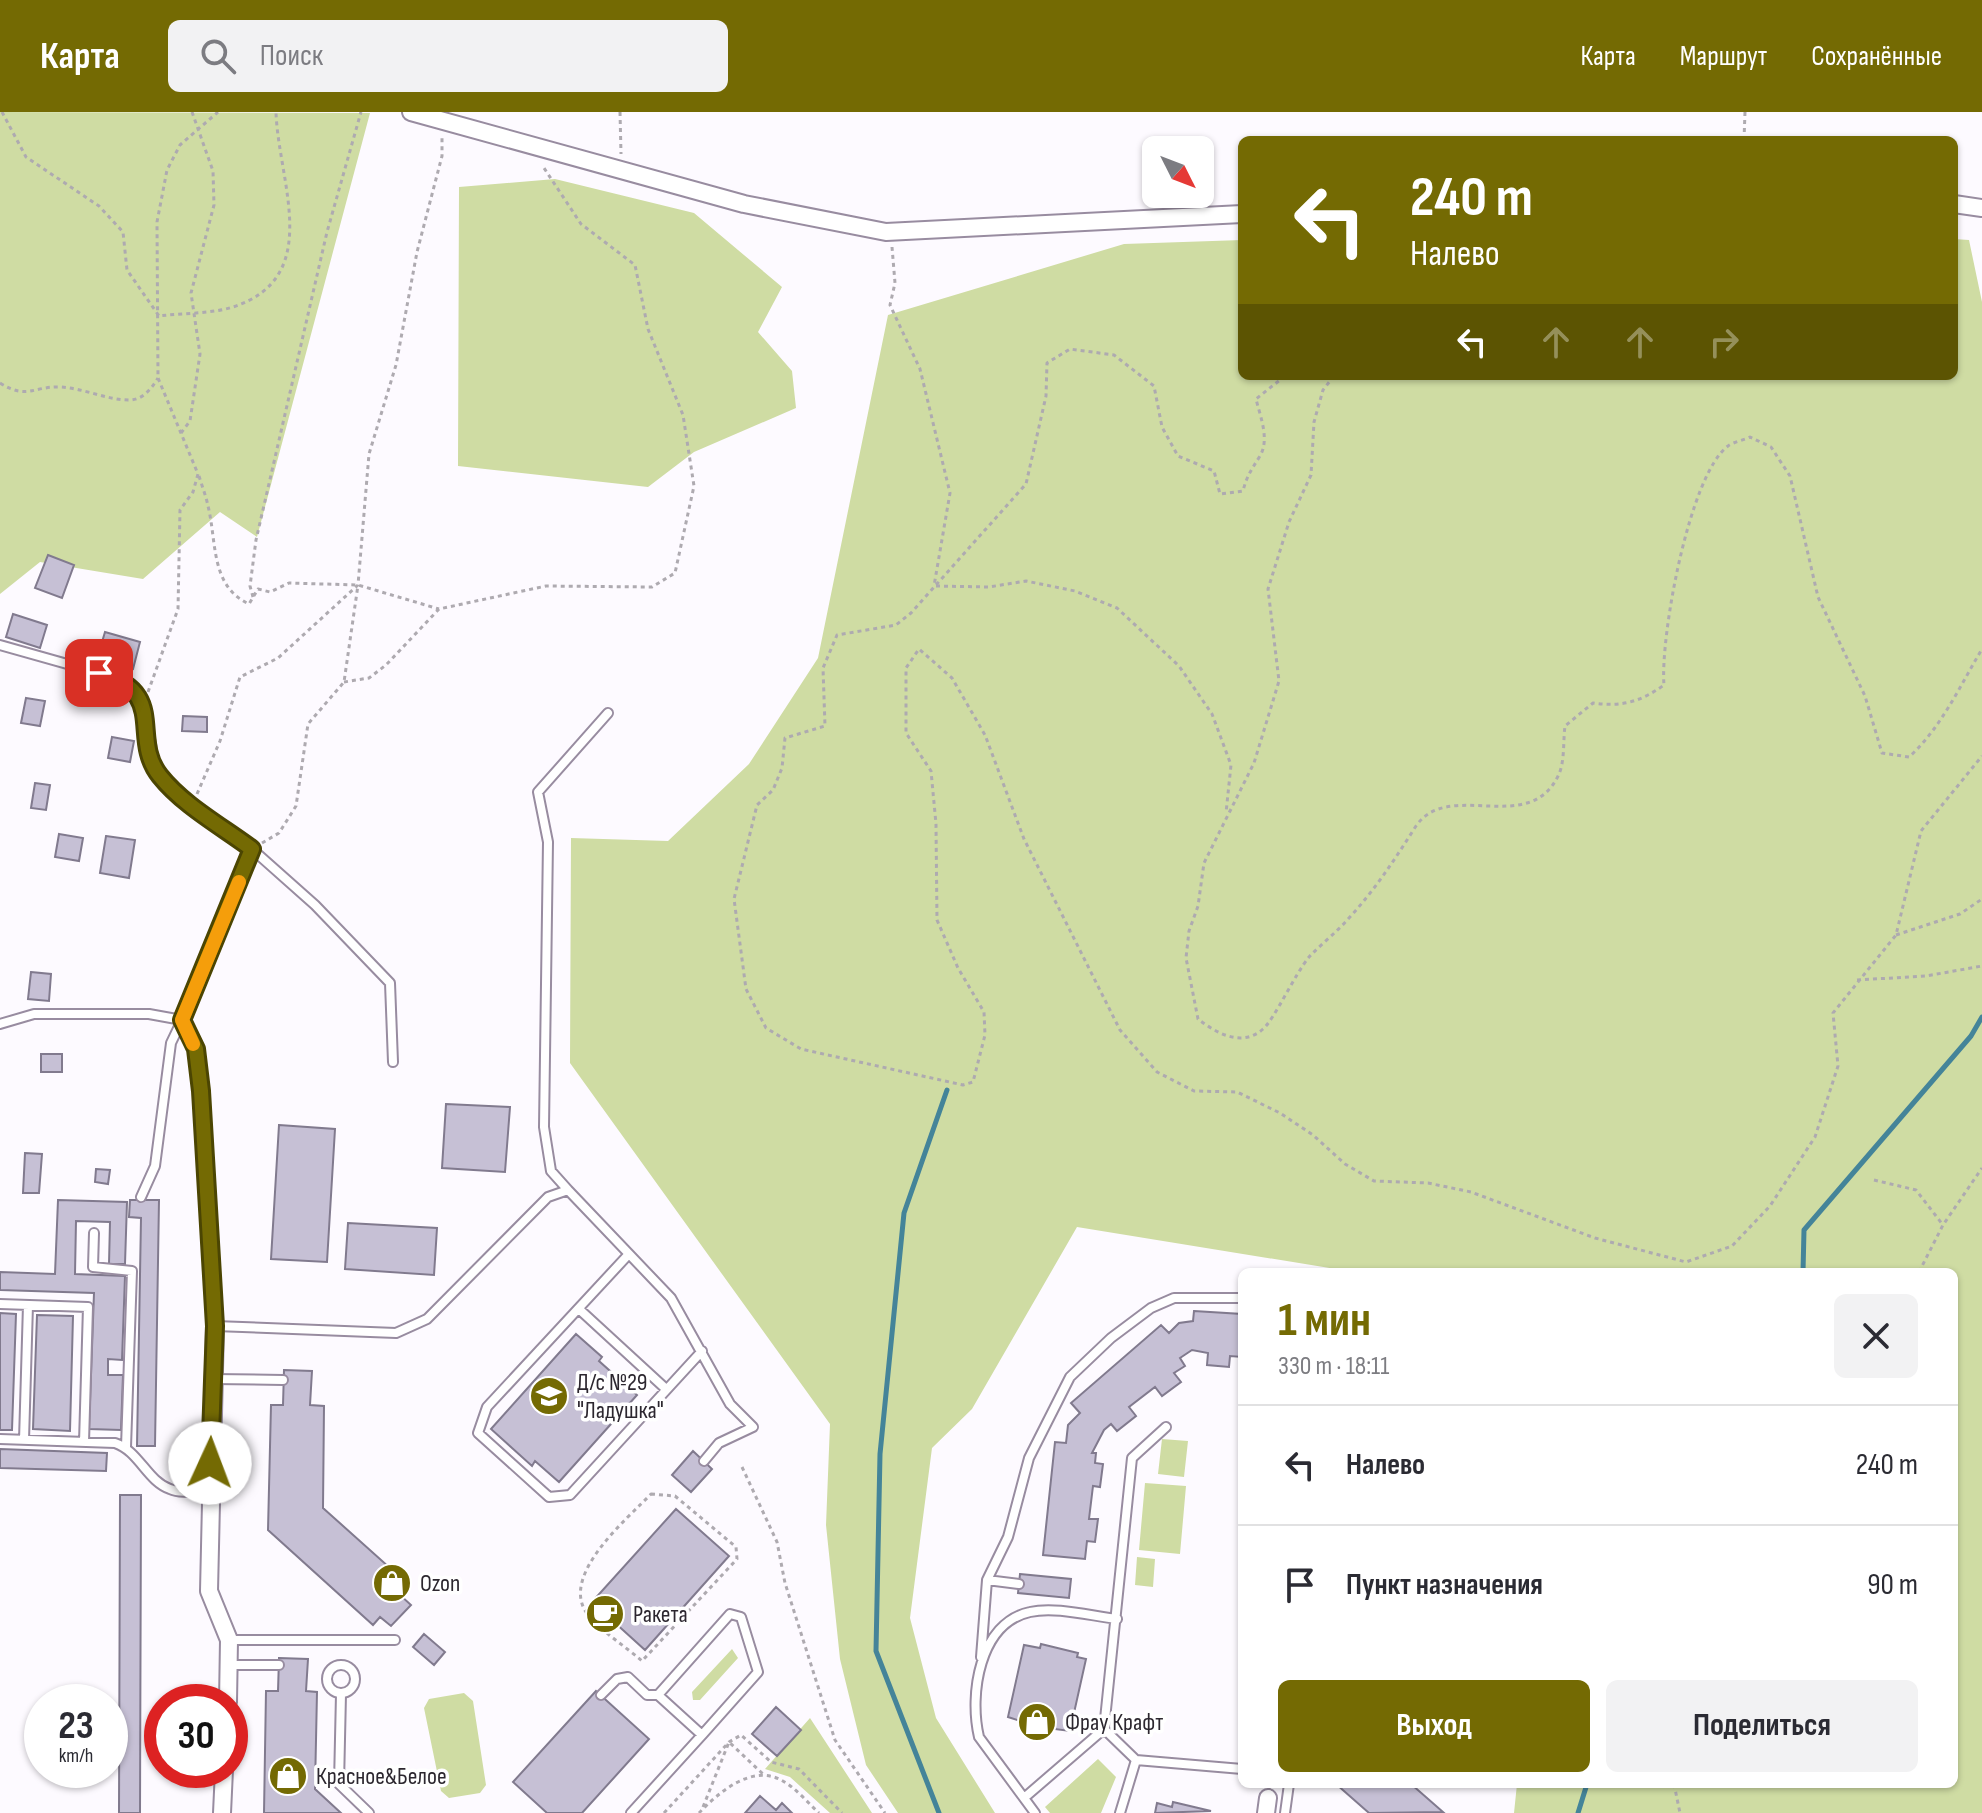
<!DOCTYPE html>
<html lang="ru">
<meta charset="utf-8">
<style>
body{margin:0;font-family:"Sofia Sans Condensed",sans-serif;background:#f2f2f3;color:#2b2b33;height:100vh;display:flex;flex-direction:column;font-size:30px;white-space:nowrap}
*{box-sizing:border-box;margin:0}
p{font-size:26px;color:#7c7c81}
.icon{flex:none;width:44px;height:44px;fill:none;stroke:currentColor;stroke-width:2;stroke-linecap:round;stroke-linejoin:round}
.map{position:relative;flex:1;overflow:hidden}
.side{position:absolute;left:1238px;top:1156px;width:720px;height:520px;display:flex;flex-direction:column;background:#fff;border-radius:12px;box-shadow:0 2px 6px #0004}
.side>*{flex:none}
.banner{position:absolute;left:1238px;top:24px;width:720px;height:244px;border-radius:12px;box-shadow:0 2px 6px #0004;background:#746a03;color:#fff;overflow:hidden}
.needle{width:52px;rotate:132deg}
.buttons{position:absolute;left:1142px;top:24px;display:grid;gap:16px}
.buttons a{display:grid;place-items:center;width:72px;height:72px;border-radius:12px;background:#fff;box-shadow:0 2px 6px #0004;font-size:40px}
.speed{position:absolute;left:24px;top:1572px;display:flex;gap:16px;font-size:40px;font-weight:700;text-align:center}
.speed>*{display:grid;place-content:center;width:104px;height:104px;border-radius:50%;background:#fff;box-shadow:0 2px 6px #0004;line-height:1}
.speed small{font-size:20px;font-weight:400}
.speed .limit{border:12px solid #d22;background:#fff;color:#111}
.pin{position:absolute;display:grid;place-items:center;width:68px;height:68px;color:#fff;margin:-34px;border-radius:16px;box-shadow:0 4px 12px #0006}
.me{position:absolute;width:88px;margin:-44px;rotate:2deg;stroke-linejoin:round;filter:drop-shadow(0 0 6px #0008)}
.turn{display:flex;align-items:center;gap:28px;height:168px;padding:0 40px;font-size:36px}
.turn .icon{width:104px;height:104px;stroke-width:2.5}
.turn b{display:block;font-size:56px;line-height:68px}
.lanes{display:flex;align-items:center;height:76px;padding:0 40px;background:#0003;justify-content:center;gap:40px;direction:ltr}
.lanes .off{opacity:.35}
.round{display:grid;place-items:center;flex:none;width:84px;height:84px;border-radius:12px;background:#f2f2f3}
.overview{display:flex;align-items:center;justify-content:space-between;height:136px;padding:0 40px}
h1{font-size:48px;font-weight:700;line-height:60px;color:#746a03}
.cta{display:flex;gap:16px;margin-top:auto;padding:16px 40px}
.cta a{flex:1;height:92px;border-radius:12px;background:#746a03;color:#fff;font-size:32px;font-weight:700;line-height:92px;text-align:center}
.cta a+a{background:#f2f2f3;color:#2b2b33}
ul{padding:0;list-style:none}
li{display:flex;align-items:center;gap:24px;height:120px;padding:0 40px;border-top:2px solid #e1e1e2}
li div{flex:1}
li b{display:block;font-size:30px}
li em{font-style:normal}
header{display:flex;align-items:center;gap:48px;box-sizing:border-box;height:112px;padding:0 40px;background:#746a03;color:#fff}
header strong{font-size:38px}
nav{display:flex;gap:44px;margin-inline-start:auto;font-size:28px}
.search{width:560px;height:72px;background:#f2f2f3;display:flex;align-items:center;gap:20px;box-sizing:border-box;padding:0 28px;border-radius:12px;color:#7c7c81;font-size:30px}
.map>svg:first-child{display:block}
.green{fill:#cfdca3}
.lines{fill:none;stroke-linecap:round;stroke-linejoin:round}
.stream{stroke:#448499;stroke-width:5}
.building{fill:#c6c0d5;stroke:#817a8e;stroke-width:2}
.service-casing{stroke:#988ca0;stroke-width:12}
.minor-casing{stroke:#988ca0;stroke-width:20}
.path{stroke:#aeaab0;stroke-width:3;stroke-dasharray:4 4;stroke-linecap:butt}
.service{stroke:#fff;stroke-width:8}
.minor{stroke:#fff;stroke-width:16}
.route-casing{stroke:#4b4502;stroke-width:20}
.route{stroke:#746a03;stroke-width:14}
.slow{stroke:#f59e0b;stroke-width:14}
.labels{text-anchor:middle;stroke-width:7;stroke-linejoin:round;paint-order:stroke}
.poi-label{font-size:24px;fill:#2c272f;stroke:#fff;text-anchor:start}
</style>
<header>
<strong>Карта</strong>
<div class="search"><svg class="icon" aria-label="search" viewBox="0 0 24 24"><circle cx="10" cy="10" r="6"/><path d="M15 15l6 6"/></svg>Поиск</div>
<nav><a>Карта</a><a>Маршрут</a><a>Сохранённые</a></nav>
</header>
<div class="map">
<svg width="1982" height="1701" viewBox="0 0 1982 1701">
<rect width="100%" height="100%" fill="#fdfaff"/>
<!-- green -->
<path class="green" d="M0,0L370,1L257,425L220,400L143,467L40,450L0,482Z
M555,67L694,101L782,175L758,220L792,259L796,296L694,340L648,375L458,354L459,75Z
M1954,127L1969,128L1982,190V1701H1514L1517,1672H1954V1160H1354L1077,1115L972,1297L932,1336L910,1506L936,1606L995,1701H898L866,1653L840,1547L826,1413L830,1312L570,951L571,726L668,729L749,652L818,546L888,203L1124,132L1242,128V264H1954Z
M1162,1327L1188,1329L1184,1365L1158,1362Z
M1145,1371L1186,1374L1180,1442L1139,1438Z
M1137,1445L1155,1447L1153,1475L1135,1473Z
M732,1537L738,1546L700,1588H693L692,1580Z
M464,1581L473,1589L486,1673L480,1681L449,1686L441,1679L424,1596L429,1587Z
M810,1606L872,1701H830L790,1665L765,1657Z
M1098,1647L1116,1665L1101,1701H1050L1045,1695Z"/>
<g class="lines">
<!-- stream -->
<path class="stream" d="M1803,1160L1804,1118L1971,924L1982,905
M939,1701L876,1539L880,1342L904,1101L947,978
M1578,1701L1587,1672"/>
</g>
<!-- building -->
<path class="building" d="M48,443L74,453L62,486L35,476Z
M13,502L47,513L40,536L6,525Z
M105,520L140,530L133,557L97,547Z
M26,586L45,589L40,614L21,611Z
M183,604L207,605V620L182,619Z
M112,625L134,629L130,650L108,646Z
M35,671L50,673L46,698L31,696Z
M59,722L83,726L79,749L55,745Z
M106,724L135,728L129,766L100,761Z
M31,860L51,862L49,889L28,887Z
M41,942H62V960H41Z
M446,992L510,995L505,1060L442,1056Z
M279,1013L335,1017L327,1150L271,1147Z
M25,1041L42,1042L39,1081H23Z
M96,1057L110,1058L108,1072L95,1070Z
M58,1088L127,1090L125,1152H109L110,1110L76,1109L75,1162L125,1164L122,1248L108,1247V1263H123L121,1318L89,1317L94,1181L0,1178V1160L55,1162Z
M130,1088H159L155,1334H137L141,1106L129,1105Z
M348,1111L437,1116L434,1163L345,1157Z
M1194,1199L1242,1202V1245L1230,1244L1229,1255L1207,1253L1208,1241L1192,1238L1180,1246L1185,1254L1174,1261L1181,1270L1162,1284L1155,1275L1129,1295L1136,1304L1117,1319L1111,1312L1104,1318L1092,1341H1096L1095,1351L1103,1352L1100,1375L1093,1374L1089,1407H1098L1095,1430L1087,1429L1085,1447L1043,1443L1055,1330L1066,1331L1068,1313L1080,1301L1071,1291L1161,1213L1169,1221L1179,1211L1193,1209Z
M0,1201L16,1202L12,1318H0Z
M37,1203L73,1204L70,1319L33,1317Z
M576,1222L602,1245L599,1249L637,1283L559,1370L535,1349L532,1354L491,1317Z
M284,1258L312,1259L310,1293L324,1294L323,1396L409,1473L400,1483L411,1493L391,1514L380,1505L373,1513L268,1418L271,1293H283Z
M0,1337L107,1341L106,1359L0,1356Z
M693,1339L712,1357L691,1380L672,1363Z
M120,1383H141L140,1701H119Z
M676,1397L729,1444L645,1538L592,1490Z
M1020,1462L1071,1467L1069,1486L1018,1481Z
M424,1522L445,1540L434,1553L413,1535Z
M1041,1532L1078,1541L1077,1545L1086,1547L1070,1619L1039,1615L1008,1605L1024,1533L1040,1536Z
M279,1546L308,1547L306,1579L317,1580L315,1677L341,1701H264L266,1579H278Z
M596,1579L649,1627L582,1701H547L513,1670Z
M776,1595L801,1618L777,1644L752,1622Z
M1336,1672H1411L1443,1700L1369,1701Z
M760,1684L776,1698L782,1691L792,1701H745Z
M1173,1690L1211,1699L1155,1701L1157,1691L1172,1695Z"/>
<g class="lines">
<!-- service casing -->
<g class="service-casing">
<path id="service" d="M0,533L124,568L144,595L156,659L170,676L252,737L315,793L390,871L393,950
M252,737L182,908L196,937L201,979L215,1214L396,1221L427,1207L548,1085L568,1078L671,1186L730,1292L753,1315L719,1331L704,1349
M0,912L34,902H149L182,908L171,931L155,1054L141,1085
M568,1078L551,1059L544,1015L548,730L538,680L608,601
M94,1121L93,1155L132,1159L126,1335
M628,1143L487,1295L478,1321L549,1385L570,1383L702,1239
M0,1192L88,1195L84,1330
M580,1198L666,1277
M213,1267L283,1268
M0,1327L115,1331C139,1339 147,1369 170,1377C181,1382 197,1379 209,1379
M24,1328L28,1193
M987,1468L1019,1472
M229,1528H395
M981,1545L987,1468L1008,1425L1029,1346L1070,1265L1111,1226L1151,1196L1174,1186H1242
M231,1553H279
M327 1567a14 14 0 1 1 28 0a14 14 0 1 1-28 0Z
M341,1582L339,1672L369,1701
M601,1583L617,1567L628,1565L647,1583H658
M1104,1617L1136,1648
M1024,1686L1104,1617L1132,1346L1166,1315
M631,1701L702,1623L658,1583L730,1502L741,1505L758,1560L702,1623
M1035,1701L979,1625C969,1583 979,1511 1030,1500C1055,1494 1091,1504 1117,1507
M1120,1701L1136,1648L1242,1657
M1285,1701L1289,1672"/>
</g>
<!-- minor casing -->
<g class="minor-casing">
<path id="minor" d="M411,0L744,92L886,120L1242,102
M1954,92L1982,96
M215,1214L209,1479L229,1528L228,1590
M222,1701L224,1658
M1266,1701L1268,1686"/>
</g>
<!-- path -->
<path class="path" d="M2,0L26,45L99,94L123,120L127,158L159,204C183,201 210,202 233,195C325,165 278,69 276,0
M620,0L621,42
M1744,28L1745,0
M892,135L895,171L890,193L920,257L950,381L934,474
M1285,264L1256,287C1260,304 1270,327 1260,344C1252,357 1247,363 1243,379L1220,382L1214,359L1178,344L1162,315L1154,274L1114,243L1070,237L1047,251L1046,284L1026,372L911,501L896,513L837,523L823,556L825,614L785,626L782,656L773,678L757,693L734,787L746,877L766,916L801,937L963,973L973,970L985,923L984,900L958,856L937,808L936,712L931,659L906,621V556L919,537L952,566L985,623L1024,727L1120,918L1157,960L1194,979L1237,980L1280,1001L1313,1023L1345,1052L1374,1069L1428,1071L1471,1080L1595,1126L1686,1150L1732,1134L1770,1094L1815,1025L1838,954L1833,901L1896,823L1921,719L1982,644
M1334,264L1323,278L1314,310L1311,363L1289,410L1268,477L1279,569L1254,651L1204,751L1198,794L1189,819L1186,846L1198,907C1216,921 1242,936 1263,917C1274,908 1295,862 1309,845C1321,832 1336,821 1348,807C1375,778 1395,747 1416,714C1449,666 1530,726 1559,662C1565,648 1563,628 1565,614L1593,591C1622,595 1640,590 1664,573C1660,526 1689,363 1728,334C1733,330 1744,328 1750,325L1771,335L1790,364L1818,485L1865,584L1882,641L1909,645C1941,616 1960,574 1982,537
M0,271C27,288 34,274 60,275C83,276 107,288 129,288C143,288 151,277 158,266
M181,321L190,309L200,242L191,181L214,93L213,59L192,0
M199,364C202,374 206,384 208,394C217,430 210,474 249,492L258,477L270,480L289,471L358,473L439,497
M936,474L989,475L1026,469L1075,479L1117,496L1179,554L1212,602L1231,653L1226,701
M253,485L250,474L256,428L327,120L361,0
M344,570L369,566L386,553L439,497L546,474L652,475L675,461L694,374L683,303L648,217L635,153L581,112L544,56
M148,580L178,497L180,398L193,380L198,362L158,266L157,110L167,58L180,33L218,0
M197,682L220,629L240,565L278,546L358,473L369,342L396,253L417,140L442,44V26
M262,731L279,721L296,694L308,612L344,570L358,473
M1896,823L1960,802L1982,787
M1857,868L1926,864L1982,854
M1874,1068L1916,1078L1943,1113
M1919,1160L1943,1113L1982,1056
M742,1355L777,1430L785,1471L835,1628L885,1701
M651,1382L675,1384L736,1435L737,1447L642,1549C625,1534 599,1518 586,1500C561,1462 627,1407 651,1382Z
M1674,1672L1680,1701
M703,1695L729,1630L763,1662
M664,1701L729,1630L741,1623L771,1650L799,1657L842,1701
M699,1701C718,1681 751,1652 781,1668C795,1675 807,1690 819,1701"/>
<!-- service -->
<use href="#service" class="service"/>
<!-- minor -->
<use href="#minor" class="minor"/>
</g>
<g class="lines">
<!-- route casing -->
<g class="route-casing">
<path id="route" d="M99,561C170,581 129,625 160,664C183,693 221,714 252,737L182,908L196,937L201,979L215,1214L210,1351"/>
</g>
<!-- route -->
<use href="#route" class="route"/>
<!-- slow -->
<path class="slow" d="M193,932L182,908L239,770"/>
</g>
<!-- icons -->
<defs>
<g id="school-disc" transform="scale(2)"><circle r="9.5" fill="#746a03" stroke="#fff"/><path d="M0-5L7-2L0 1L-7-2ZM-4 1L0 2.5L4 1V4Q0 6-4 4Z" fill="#fff"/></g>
<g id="shop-disc" transform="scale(2)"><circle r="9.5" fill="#746a03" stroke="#fff"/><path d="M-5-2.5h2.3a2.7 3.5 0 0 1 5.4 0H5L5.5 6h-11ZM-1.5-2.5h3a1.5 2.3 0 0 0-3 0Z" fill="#fff"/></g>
<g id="cafe-disc" transform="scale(2)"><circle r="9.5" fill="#746a03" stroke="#fff"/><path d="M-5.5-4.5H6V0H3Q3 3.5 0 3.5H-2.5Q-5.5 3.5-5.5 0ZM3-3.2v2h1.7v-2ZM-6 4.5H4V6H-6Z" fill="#fff"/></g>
</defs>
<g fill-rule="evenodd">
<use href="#school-disc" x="549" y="1284"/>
<use href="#shop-disc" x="392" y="1471"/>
<use href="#cafe-disc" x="605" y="1502"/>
<use href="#shop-disc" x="1037" y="1610"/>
<use href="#shop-disc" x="288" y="1664"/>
</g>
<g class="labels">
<!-- poi labels -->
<g class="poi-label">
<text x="577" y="1278">Д/с №29<tspan x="577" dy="28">"Ладушка"</tspan></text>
<text x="420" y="1479">Ozon</text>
<text x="633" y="1510">Ракета</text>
<text x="1065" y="1618">Фрау Крафт</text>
<text x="316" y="1672">Красное&amp;Белое</text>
</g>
</g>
</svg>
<div class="buttons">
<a><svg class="needle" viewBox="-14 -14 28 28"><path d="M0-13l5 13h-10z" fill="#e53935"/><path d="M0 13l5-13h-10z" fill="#7c7c81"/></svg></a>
</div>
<div class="speed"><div>23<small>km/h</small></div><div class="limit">30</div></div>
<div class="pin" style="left:99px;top:561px;background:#d93025"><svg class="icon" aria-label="arrive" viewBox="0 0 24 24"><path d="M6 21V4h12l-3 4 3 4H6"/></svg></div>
<svg class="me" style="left:210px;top:1351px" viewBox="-20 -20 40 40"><circle r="19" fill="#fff"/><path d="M0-13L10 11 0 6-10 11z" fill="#746a03"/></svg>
<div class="banner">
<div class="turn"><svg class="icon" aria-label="left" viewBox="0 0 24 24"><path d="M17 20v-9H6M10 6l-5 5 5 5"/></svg><div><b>240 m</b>Налево</div></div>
<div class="lanes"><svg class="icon" aria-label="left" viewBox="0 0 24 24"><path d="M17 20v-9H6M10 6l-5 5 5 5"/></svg><svg class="icon off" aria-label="ahead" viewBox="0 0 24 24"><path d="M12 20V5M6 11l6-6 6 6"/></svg><svg class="icon off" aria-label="ahead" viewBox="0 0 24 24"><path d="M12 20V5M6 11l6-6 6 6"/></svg><svg class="icon off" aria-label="right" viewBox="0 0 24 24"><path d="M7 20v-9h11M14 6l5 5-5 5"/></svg></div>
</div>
<section class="side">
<div class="overview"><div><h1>1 мин</h1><p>330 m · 18:11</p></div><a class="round"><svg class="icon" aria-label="close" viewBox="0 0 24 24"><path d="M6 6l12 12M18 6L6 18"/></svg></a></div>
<ul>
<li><svg class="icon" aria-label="left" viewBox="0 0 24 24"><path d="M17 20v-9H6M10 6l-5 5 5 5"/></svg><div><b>Налево</b></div><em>240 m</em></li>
<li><svg class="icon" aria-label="arrive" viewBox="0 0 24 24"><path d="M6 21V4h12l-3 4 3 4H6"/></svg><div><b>Пункт назначения</b></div><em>90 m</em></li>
</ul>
<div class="cta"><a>Выход</a><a>Поделиться</a></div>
</section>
</div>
